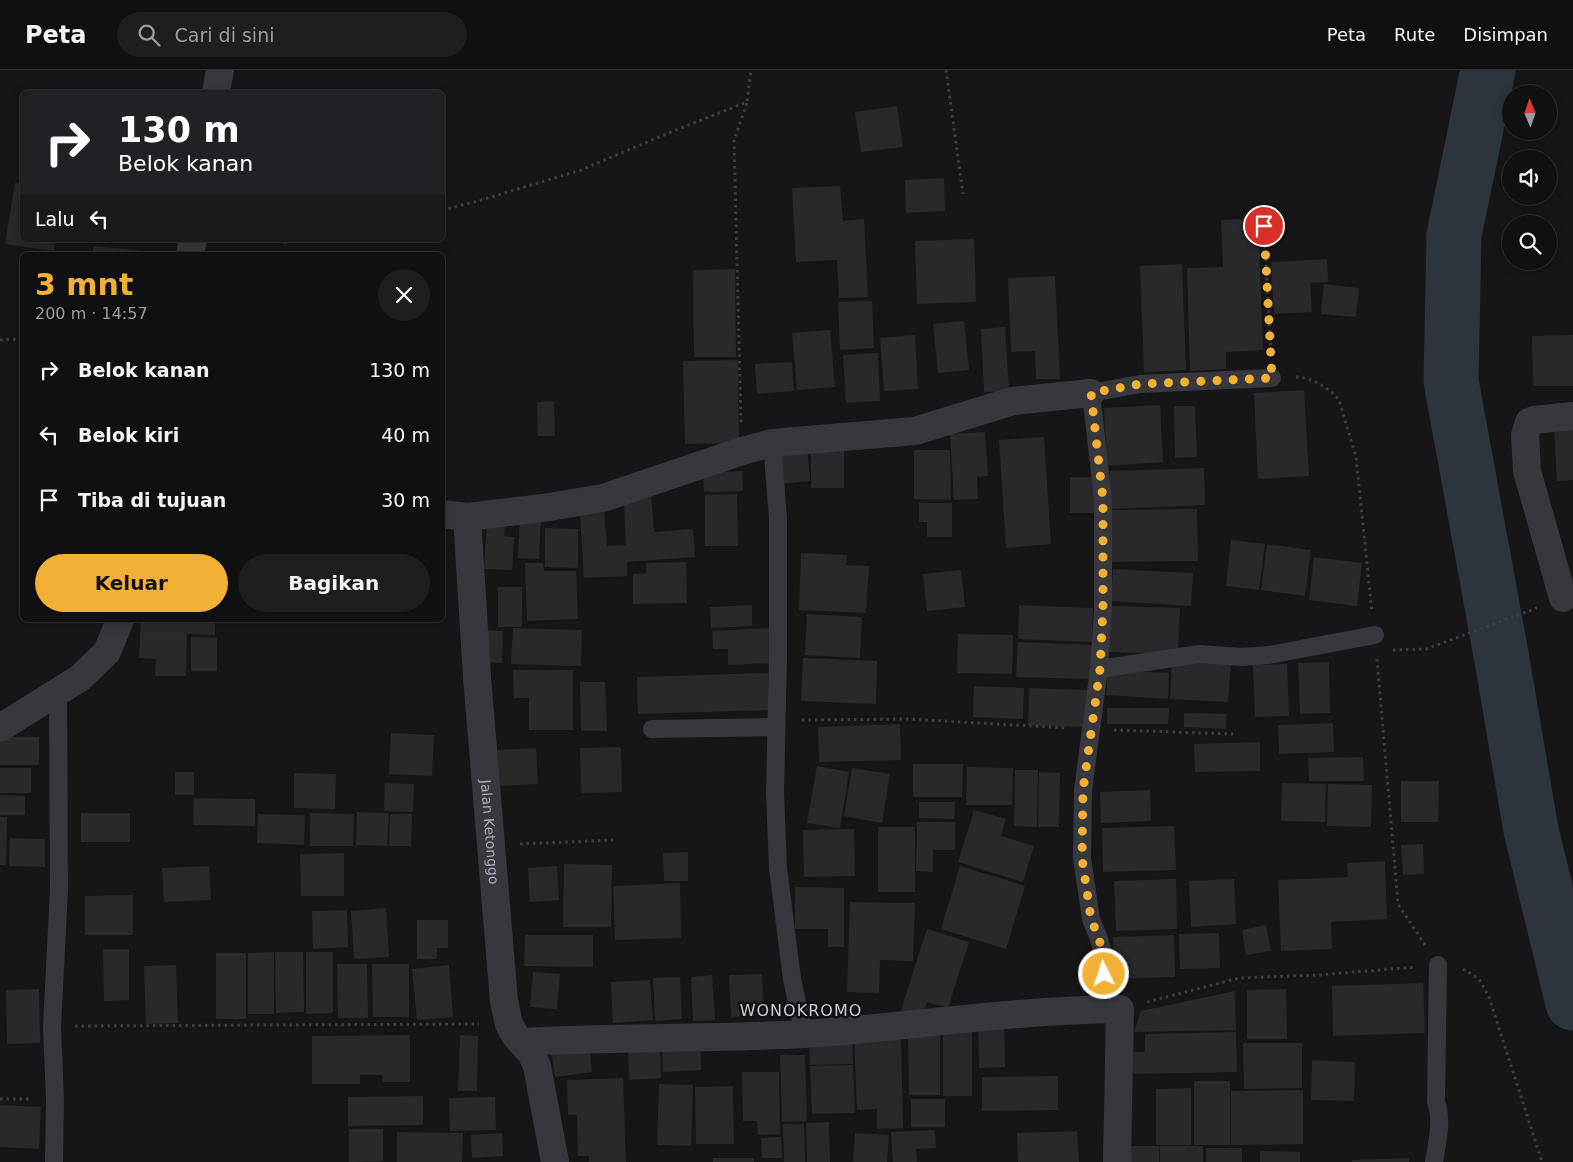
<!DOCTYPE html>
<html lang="id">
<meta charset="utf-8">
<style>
body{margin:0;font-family:"DejaVu Sans",sans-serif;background:#1e1e20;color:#f1f3f6;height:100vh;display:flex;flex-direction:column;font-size:19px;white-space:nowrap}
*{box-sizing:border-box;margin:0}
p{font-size:16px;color:#9c9d9f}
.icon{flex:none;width:28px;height:28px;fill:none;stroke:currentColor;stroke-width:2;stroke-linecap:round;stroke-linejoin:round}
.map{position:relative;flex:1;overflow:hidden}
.panel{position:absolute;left:20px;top:182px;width:425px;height:370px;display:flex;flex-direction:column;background:#101012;border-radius:8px;box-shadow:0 2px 12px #0003,0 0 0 1px #303032}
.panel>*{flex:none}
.banner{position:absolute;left:20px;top:20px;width:425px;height:152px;border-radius:8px;box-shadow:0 2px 12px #0003,0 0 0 1px #303032;background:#202124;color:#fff;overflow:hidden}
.needle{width:32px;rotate:358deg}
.tools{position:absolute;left:1502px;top:15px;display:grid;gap:10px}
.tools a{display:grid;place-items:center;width:55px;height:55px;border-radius:50%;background:#101012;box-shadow:0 2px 12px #0003,0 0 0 1px #303032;font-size:25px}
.pin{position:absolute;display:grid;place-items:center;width:42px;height:42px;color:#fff;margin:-21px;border:2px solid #fff;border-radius:50%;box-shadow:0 1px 5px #0007}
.me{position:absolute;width:55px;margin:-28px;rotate:356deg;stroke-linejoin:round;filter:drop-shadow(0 0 4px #0008)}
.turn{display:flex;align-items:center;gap:18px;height:105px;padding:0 15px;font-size:22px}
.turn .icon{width:65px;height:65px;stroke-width:2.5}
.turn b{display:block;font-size:35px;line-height:42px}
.then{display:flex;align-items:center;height:48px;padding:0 15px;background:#0003;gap:10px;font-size:19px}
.round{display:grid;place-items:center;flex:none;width:52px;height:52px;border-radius:26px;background:#1e1e20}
.headline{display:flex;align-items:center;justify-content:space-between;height:85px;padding:0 15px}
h1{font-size:30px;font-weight:600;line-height:38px;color:#f2b134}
.action{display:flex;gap:10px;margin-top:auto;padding:10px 15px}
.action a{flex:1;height:58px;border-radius:30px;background:#f2b134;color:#111;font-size:20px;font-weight:600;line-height:58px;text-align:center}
.action a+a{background:#1e1e20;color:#f1f3f6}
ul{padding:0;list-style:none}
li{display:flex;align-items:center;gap:15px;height:65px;padding:0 15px}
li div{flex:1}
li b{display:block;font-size:19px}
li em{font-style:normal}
header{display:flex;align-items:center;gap:30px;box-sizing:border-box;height:70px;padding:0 25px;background:#101012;border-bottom:1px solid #303032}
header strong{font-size:24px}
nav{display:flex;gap:28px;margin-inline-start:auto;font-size:18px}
.search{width:350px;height:45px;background:#1e1e20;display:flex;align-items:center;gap:12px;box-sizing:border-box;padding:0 18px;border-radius:28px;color:#9c9d9f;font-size:19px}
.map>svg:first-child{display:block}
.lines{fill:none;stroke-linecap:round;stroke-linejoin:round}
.river{stroke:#2c353c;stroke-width:55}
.building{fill:#29292c}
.path{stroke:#3d3f44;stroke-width:3;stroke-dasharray:2.5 4;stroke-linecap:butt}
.service{stroke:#37383d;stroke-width:18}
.minor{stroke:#37383d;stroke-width:28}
.route{stroke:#f2b134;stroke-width:9;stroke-dasharray:0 16.2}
.labels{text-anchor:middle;stroke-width:5;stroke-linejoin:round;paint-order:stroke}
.street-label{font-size:14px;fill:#a8adb8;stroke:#111113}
.quarter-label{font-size:16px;letter-spacing:1px;fill:#c9ccd4;stroke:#111113}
</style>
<header>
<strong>Peta</strong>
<div class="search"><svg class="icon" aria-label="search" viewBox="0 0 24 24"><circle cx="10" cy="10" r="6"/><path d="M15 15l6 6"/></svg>Cari di sini</div>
<nav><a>Peta</a><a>Rute</a><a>Disimpan</a></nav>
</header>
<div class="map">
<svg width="1573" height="1092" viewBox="0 0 1573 1092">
<rect width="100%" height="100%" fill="#161618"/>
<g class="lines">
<!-- river -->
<path class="river" d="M1488,0L1454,165L1451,311L1502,590L1531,760L1573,933"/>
</g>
<!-- building -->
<path class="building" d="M897,36L903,77L861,82L855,42Z
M944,108L945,141L906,143L905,110Z
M15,113L22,114V170H55L54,181L5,174Z
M840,116L843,151L864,149L868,227L839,228L837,190L796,192L792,118Z
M1258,148L1263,280L1226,282V299L1190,301L1187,198L1223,197L1221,150Z
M974,169L976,232L917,234L915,171Z
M93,176L144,181V185H93Z
M1327,189L1328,212L1310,213L1312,242L1274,244L1271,192Z
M1182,194L1186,300L1144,302L1140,196Z
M735,199L736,287H694L693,200Z
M1055,206L1060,309H1036L1035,281L1011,282L1008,208Z
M1324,214L1359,218L1356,247L1321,244Z
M872,231L874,278L840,280L838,232Z
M964,251L969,300L938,303L933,254Z
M1005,257L1009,321L984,322L981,259Z
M830,260L835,317L797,320L792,263Z
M915,265L918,319L884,321L880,268Z
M1573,265V316H1533L1532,266Z
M878,283L880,331L846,333L843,285Z
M738,290L739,373L685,374L683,291Z
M792,292L794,321L757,324L755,294Z
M1304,320L1309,406L1258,409L1254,323Z
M554,331L555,366H538L537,332Z
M1160,335L1163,392L1107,396L1104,338Z
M1174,336H1195L1197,387L1175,388Z
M1573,358V410L1557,411L1554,360Z
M985,362L988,406L977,407L978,429L954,430L950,364Z
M1044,367L1051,474L1006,478L999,370Z
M807,374L810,411L777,414L775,376Z
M844,375V418H811V376Z
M914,380H950L951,430L914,429Z
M1204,398L1205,435L1110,439V401Z
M742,401L743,421L704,422L703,403Z
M1070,407H1099L1098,443H1070Z
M651,421L654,462L693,459L695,487L627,492V506L584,508L580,444L604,442L607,476L626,475L624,433Z
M737,424L738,476H705V425Z
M919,433H952V467H927V452H919Z
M1197,439L1198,491L1111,492L1110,440Z
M520,445L541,446L539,489L518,488Z
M487,451L505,452L504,466L514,467L512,500L484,499Z
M545,458L578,459V498L545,497Z
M1231,470L1265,474L1259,520L1226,516Z
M1267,474L1311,480L1305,526L1261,520Z
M801,483L847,485L846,495L869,496L866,543L799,540Z
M1314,487L1362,493L1357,536L1309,530Z
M686,492L687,533L633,534V504L646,503V493Z
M525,493H543L544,501H576L578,549L527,551Z
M1113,499L1193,503L1191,536L1111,531Z
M961,500L965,537L927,541L923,504Z
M498,517H522V557H498Z
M752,535V556L711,558L710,537Z
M1019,535L1093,538L1092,572L1018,569Z
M1110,536L1180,538L1178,584L1108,582Z
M807,544L862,547L860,588L805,585Z
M141,550H215V565L187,564L186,606H155L156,589L139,588Z
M513,558L582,560L581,596L511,594Z
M770,558L772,593L728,595V579H713L712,561Z
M486,560L503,561L502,593L485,592Z
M958,564L1013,565L1012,604L957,603Z
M191,567L217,568V601H191Z
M1018,572L1093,575L1091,609L1016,607Z
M803,588L877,591L876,634L801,631Z
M1172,589L1231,592L1228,632L1170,629Z
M1329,592L1330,643L1300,644L1298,593Z
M1287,594L1289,646L1255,647L1253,595Z
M513,600H573V660H529V628H514Z
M1108,600L1169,603L1168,629L1106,625Z
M768,603L769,640L638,644L637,607Z
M580,612H605L607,661H581Z
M974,616L1024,618L1023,649L973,647Z
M1029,618L1088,620L1086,657L1028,655Z
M1107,638H1169L1168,654H1107Z
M1184,643L1227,644L1226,659L1184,657Z
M1333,653L1334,682L1279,684L1278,655Z
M900,654L901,690L819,692L818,657Z
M391,663L434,665L432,706L389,704Z
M0,667H39V695H0Z
M1260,672V701L1195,702L1194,674Z
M621,677L622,722L581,723L580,678Z
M536,678L538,714L499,716L497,680Z
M1363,687L1364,711H1309L1308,688Z
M913,694H963L962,727H913Z
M817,696L849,702L840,758L807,753Z
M967,697L1013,698L1012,735H966Z
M0,698H31V723H0Z
M852,698L890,704L882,753L844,746Z
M1015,700H1038L1037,757L1014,756Z
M175,702H194V725H175Z
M1039,702L1060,703L1059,757H1038Z
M294,703L336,704L335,739L294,738Z
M1401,711H1439L1438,752H1401Z
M385,713L414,714L413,742L384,741Z
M1282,713L1326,714L1325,752L1281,751Z
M1328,714L1372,715L1371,757L1327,756Z
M1150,720L1151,751L1101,753L1100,722Z
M0,725L25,726V745H0Z
M194,728L255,729V756L193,755Z
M919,732H955L954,749L919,748Z
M974,740L1006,749L1001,766L1034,776L1023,812L958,792Z
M357,742L389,743L387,776L356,775Z
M81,743H130V772H81Z
M310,743L354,744L353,776H310Z
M258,744L305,745L304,775L257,773Z
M390,744H412L411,776H389Z
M0,747H7L6,795H0Z
M917,752H955V780H933V802L916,801Z
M1174,756L1176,800L1103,802L1102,758Z
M878,757H915V822H878Z
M854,759L855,806L804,807L803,760Z
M10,768L45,769V797L9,796Z
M1423,774L1424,804L1403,805L1401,775Z
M688,782V811H664L663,783Z
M344,783V826H301L300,784Z
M1385,791L1387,849L1331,852L1332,879L1281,881L1278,810L1348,807L1347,793Z
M564,794L612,795L611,857H563Z
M209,796L211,830L164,832L162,798Z
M557,796L559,830L530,832L528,798Z
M960,796L1025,816L1006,879L941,859Z
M1176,809L1177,859L1116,861L1114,811Z
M1234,809L1236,854L1191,857L1189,811Z
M680,813L681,868L615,870L613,816Z
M795,817L844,818V877H828V859H795Z
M133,825V865H85V826Z
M850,832L915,833L913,891L880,890L879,923L847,922Z
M386,838L389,887L354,889L351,841Z
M347,840L348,877L313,879L312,841Z
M417,850H448V878H437V889H417Z
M1266,855L1271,881L1246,885L1242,860Z
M927,859L969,872L948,938L927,932L921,950L900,943Z
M1219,863L1220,898L1180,899L1179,864Z
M525,865H593V897L524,896Z
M1174,865L1175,907L1114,909L1113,867Z
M103,879H129V930L104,931Z
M274,882V944H248V883Z
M275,882H303L304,942L276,943Z
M306,882H333V943L306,944Z
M216,883H246V949H216Z
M337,894H367L368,948H338Z
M372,894H409V947H373Z
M176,895L178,953L146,954L144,896Z
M449,895L453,947L417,950L412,899Z
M533,902L560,904L557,939L530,937Z
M762,904L764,945L731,947L729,905Z
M712,905L715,950L693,951L691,907Z
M680,907L682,949L655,951L653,908Z
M650,910L653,950L613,953L611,912Z
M1423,913L1425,963L1333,966L1332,916Z
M39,919L40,973L7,974L6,920Z
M1286,919L1287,969H1247V920Z
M1235,921L1236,960L1134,962L1141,941Z
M978,950H1004L1005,997L979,998Z
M943,954H972V1026H943Z
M908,960H940V1025H909Z
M1236,962L1237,1002L1133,1004L1132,982H1145V964Z
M852,963L853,994L810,995L809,965Z
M901,964L903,1058L877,1059V1039L857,1040L854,966Z
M410,965V1012H383L382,1005H360V1014H312V966Z
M460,965L478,966L477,1021H458Z
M700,972L701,1000L663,1002L662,974Z
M1243,973H1302V1018L1244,1019Z
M589,974L592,1002L555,1007L551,978Z
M660,976L661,1008L629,1010L628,977Z
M780,985H805L807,1051L782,1052Z
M1312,990L1355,992L1354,1031L1311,1030Z
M853,995L855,1043L812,1044L810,996Z
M742,1002H779L780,1064L758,1065L757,1051H743Z
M1058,1006V1040L982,1041V1007Z
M623,1008L626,1092H589V1086H578L577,1045H568L567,1010Z
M1194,1011H1230V1075H1194Z
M659,1014L693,1015L691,1076L657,1075Z
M733,1016L734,1074H696L695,1017Z
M1191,1018V1075H1156V1019Z
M1303,1020V1074L1231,1075V1021Z
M423,1026V1055L348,1056V1027Z
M495,1027L496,1060L450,1061L449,1028Z
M911,1029H945V1057H911Z
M0,1035L41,1037L39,1079L0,1077Z
M829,1052L830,1092H807L806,1053Z
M783,1054H804L805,1092H784Z
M349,1059H383V1091L349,1092Z
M935,1060L936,1078L916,1079L917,1092H893L891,1062Z
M1077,1061L1079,1092H1018L1017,1063Z
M397,1062L463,1063L462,1092H397Z
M502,1063L503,1086L472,1088L471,1065Z
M855,1063L889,1065L887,1092H853Z
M781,1067L782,1088H762L761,1068Z
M1129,1076H1159V1092H1129Z
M1160,1076H1203V1092H1160Z
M1206,1078H1242V1092H1206Z
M1260,1081L1300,1082V1092H1260Z
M713,1088H754V1092H713Z
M1409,1088V1092H1352V1090Z"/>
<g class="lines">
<!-- path -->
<path class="path" d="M946,0L963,124
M442,140L478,131L581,100L676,60L747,32L751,0
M1264,156L1271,284
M258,170L285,172L298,170
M0,270L22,269
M1296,307C1313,308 1329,318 1339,330L1356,387L1372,543
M741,352L734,70L747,33
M1393,580L1426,579L1537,538
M1377,589L1398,834L1425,875
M802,650L907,649L1068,658
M1114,660L1233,664
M520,774L613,770
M1463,899L1479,909L1489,927L1542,1092
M1147,932L1239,908L1319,905L1415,897
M75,956L479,954
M0,1029H32"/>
<!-- service -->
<path class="service" d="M772,373L778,448V587L775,723L778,798L792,909L804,964
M1099,599L1200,584L1241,587L1269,585L1375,565
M652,659L776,657
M1103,939L1104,886L1098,866L1091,849L1082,788L1083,720L1099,599L1103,539V430L1091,323L1140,314L1272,308
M54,1092L55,1029L52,957L59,820L58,622
M1434,1092C1437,1072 1443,1051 1436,1032L1438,895"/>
<!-- minor -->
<g class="minor">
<path d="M216,22L220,0"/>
<path d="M190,185L193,170"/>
<path id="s1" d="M442,444L467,447L477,607L504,931L509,954L515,965L531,983L537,996L555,1092"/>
<path d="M467,447L543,438L603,428L742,381L772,373L915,361L1013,331L1091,323"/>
<path d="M1563,528L1527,401L1525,365L1529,352L1534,350L1573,346"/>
<path d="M0,658L80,608L107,582L120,550"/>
<path d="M521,972C615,967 710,969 804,964C909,957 1014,940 1120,939L1117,1092"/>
</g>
</g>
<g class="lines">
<!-- route -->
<path class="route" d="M1104,904V886L1098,866L1091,849L1082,788L1083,720L1100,599L1103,538V430L1091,323L1140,314L1272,308L1264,156"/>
</g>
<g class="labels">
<!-- street labels -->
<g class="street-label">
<text dy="5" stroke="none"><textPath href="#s1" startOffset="341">Jalan Ketonggo</textPath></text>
</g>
<!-- quarter labels -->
<g class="quarter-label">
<text x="801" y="946">WONOKROMO</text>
</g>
</g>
</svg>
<div class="tools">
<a><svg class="needle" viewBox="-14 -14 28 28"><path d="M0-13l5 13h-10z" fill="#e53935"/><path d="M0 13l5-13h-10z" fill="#9c9d9f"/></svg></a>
<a><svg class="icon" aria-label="sound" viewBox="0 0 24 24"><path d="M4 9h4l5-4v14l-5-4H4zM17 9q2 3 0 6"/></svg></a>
<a><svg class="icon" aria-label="search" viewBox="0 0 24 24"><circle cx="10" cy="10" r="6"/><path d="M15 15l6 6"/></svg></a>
</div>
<div class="pin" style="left:1264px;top:156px;background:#d93025"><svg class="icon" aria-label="arrive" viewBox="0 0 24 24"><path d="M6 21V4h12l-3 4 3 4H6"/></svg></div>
<svg class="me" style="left:1104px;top:904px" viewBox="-20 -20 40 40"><circle r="17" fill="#f2b134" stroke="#fff" stroke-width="3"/><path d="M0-11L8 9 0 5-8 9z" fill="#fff"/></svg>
<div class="banner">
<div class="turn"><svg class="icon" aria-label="right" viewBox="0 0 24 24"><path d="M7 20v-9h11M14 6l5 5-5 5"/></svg><div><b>130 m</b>Belok kanan</div></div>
<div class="then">Lalu<svg class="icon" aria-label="left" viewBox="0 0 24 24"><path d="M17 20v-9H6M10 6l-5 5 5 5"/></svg></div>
</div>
<section class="panel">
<div class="headline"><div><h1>3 mnt</h1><p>200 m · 14:57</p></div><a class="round"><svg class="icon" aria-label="close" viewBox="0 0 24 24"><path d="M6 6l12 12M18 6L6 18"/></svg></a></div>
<ul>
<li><svg class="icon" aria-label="right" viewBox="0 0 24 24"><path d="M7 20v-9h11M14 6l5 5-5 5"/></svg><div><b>Belok kanan</b></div><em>130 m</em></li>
<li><svg class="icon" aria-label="left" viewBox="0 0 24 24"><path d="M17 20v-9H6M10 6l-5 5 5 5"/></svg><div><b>Belok kiri</b></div><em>40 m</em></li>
<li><svg class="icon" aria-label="arrive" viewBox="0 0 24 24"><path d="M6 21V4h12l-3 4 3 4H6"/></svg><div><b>Tiba di tujuan</b></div><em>30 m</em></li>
</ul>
<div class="action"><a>Keluar</a><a>Bagikan</a></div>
</section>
</div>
